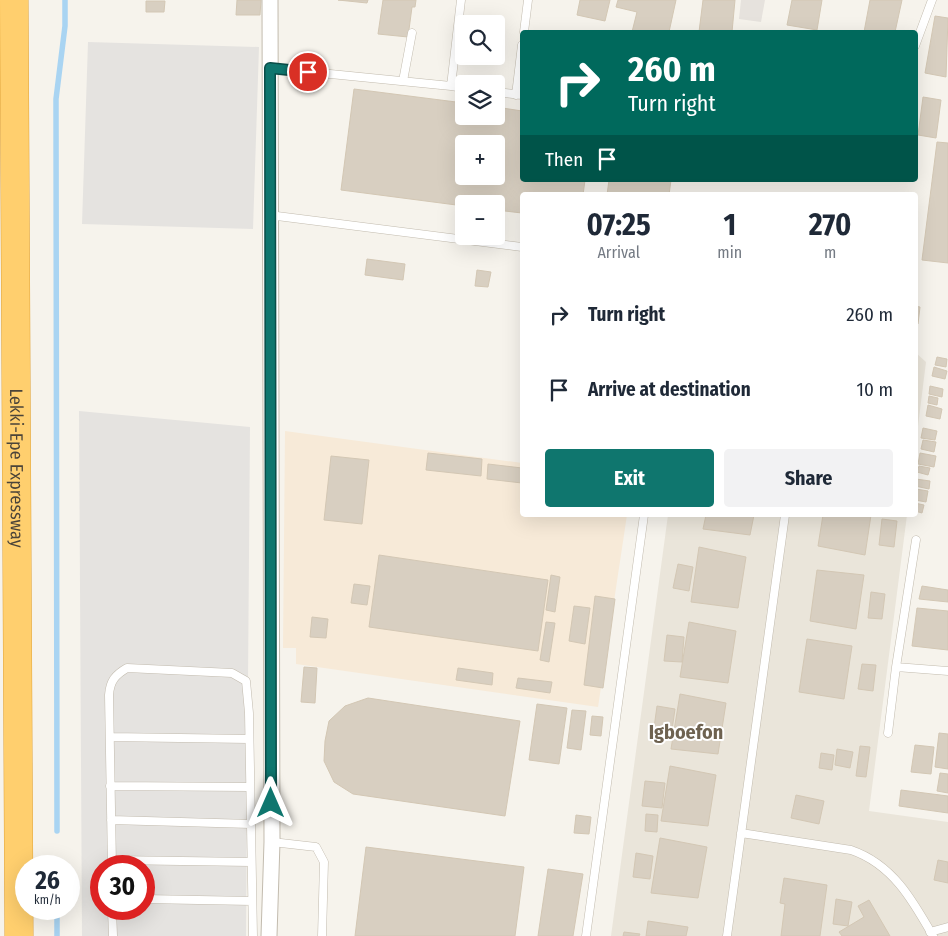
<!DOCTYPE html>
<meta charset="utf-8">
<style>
body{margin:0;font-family:"Fira Sans Condensed",sans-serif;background:#f2f2f3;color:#1f2937;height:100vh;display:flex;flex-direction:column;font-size:19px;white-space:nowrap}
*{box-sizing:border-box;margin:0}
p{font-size:16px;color:#747a83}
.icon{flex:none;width:28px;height:28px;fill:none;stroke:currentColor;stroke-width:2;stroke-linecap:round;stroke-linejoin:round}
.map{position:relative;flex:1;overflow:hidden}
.drawer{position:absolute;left:520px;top:192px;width:398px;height:325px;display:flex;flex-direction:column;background:#fff;border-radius:5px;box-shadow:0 5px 20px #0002}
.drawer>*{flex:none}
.hud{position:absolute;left:520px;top:30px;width:398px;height:152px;border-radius:5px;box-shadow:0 5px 20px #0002;background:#00695c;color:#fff;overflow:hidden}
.fabs{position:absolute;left:455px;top:15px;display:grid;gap:10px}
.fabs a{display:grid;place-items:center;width:50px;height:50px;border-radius:5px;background:#fff;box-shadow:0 5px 20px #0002;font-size:25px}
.speed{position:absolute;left:15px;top:855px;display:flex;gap:10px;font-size:25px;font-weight:700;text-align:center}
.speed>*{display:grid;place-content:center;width:65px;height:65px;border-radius:50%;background:#fff;box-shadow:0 5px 20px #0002;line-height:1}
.speed small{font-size:12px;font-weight:400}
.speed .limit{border:8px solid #d22;background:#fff;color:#111}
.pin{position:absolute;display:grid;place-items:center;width:42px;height:42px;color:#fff;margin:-21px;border:2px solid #fff;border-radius:50%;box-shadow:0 1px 5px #0007}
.me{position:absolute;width:55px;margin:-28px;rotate:0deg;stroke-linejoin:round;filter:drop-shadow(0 0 4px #0008)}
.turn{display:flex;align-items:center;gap:18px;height:105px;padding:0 25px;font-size:22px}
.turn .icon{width:65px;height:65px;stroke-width:2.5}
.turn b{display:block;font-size:35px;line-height:42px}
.then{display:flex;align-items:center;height:48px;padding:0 25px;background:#0003;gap:10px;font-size:19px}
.eta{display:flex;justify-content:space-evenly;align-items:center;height:85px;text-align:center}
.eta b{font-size:30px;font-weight:700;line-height:35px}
.button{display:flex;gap:10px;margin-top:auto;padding:10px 25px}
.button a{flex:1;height:58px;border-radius:5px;background:#0f766e;color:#fff;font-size:20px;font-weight:700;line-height:58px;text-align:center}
.button a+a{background:#f2f2f3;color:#1f2937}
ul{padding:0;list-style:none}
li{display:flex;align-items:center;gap:15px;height:75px;padding:0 25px}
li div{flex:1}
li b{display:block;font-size:19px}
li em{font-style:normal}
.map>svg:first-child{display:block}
.residential{fill:#eae5da}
.commercial{fill:#f7ead8}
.industrial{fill:#e6e2dd}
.parking{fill:#e5e3e0;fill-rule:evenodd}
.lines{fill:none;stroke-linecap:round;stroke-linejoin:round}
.stream{stroke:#a9d4f2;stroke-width:5.5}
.building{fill:#d8cfc1;stroke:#d3c7b4;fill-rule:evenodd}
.lane-casing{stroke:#c2bbae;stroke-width:9}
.street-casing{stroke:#c2bbae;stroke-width:17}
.highway-casing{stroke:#e0a43c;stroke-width:29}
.lane{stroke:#fff;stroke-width:8}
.street{stroke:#fff;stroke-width:15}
.highway{stroke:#ffcf6e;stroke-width:28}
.route-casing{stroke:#0a4d48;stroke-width:12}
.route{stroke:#0f766e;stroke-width:9}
.labels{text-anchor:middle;stroke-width:4;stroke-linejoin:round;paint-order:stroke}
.street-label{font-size:18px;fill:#4b4439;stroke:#fff}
.quarter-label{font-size:20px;font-weight:bold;fill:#6e6250;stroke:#fff}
</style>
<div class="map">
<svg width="948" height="936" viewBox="0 0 948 936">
<rect width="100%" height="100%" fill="#f6f3ec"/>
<!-- residential -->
<path class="residential" d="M915,352L926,362L915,450Z
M668,515H907L869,811L948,822V936H611Z"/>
<!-- commercial -->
<path class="commercial" d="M285,431L522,463V515H627L598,707L296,664V648H283Z"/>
<!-- industrial -->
<path class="industrial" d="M741,0H765L761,22L739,19Z"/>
<!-- parking -->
<path class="parking" d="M88,42L259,47L253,229L82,224Z
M79,411L250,427L246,936H82ZM101,866H144V909H101Z"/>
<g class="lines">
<!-- stream -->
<path class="stream" d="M57,831L56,99L65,26V0
M57,914V936"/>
</g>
<!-- building -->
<path class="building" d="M237,0H261L260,15H236Z
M338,0H368L367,3Z
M383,0H416L415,7H412L408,37L378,34Z
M580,0H610L605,21L577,15Z
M618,0H676L669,32H632L637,12L616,7Z
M703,0H735L732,32H699Z
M792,0H822L817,30L787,25Z
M870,0H902L895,32H864Z
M146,1H165L164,12H146Z
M935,16L948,18L946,77L925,73Z
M354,89L464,103V116H496V107L522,111V180H585L583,195H522V213L496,210V204H464V206L341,190ZM464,144H496V176H464Z
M923,97L941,100L936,138L918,135Z
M937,142L948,143V263L922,260Z
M609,180H671L669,195H607Z
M367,259L405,264L403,280L365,275Z
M477,270L491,272L488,287L475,286Z
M915,306L920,307L918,324H915Z
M937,357L947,359L946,367L935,365Z
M934,367L947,371L945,379L932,376Z
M930,386L943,389L942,397L929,394Z
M929,396L938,398L937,405L928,403Z
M928,405L942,409L940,419L926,416Z
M923,428L937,431L935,440L921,438Z
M923,440L936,442L934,452L921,449Z
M428,453L482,459L481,476L426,470Z
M920,453L936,456L934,467L918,464Z
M331,456L369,460L362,524L324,520Z
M488,464L522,468V483L487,479Z
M919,466L930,468L928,475L917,472Z
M916,479L930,481L929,489L915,486Z
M916,489L928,491L926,502L915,500Z
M915,503L924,505L922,513L915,511Z
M706,515H754L750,535L703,529Z
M823,515H871L865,555L818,546Z
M882,519L897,521L894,547L879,545Z
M699,547L746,557L738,608L691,602Z
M379,555L548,580L538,651L369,627Z
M678,564L693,567L689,591L673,588Z
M817,570L864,575L856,629L810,621Z
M551,575L560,577L555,612L546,610Z
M354,584L370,586L367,605L351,603Z
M922,586L948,590V602L919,599Z
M871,592L885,594L882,619L868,618Z
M595,596L615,599L603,688L584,685Z
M574,606L590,608L585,644L569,641Z
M917,608L948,611V650L912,646Z
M312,617L328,619L326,638L310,637Z
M546,622L555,623L549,662L540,660Z
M689,622L736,631L728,683L680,677Z
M667,635L684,637L682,662L664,661Z
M807,639L852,646L844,699L799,692Z
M862,664L876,665L873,691L858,689Z
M304,667L317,668L315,703L301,702Z
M458,668L493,673L492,685L456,680Z
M518,678L552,682L550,693L516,688Z
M680,694L726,703L718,754L671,749Z
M368,698L520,721L505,816L353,794L334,782L324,761L325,741L329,721L345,706Z
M537,704L567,708L559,764L529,760Z
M657,706L675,709L671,737L653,735Z
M572,710L586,711L581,750L567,748Z
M592,716L603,717L601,736L590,735Z
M939,733L948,734V769L935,767Z
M915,745L934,747L931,774L911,772Z
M860,746L870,747L866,777L856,776Z
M837,749L853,752L850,768L835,765Z
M821,753L834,755L832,770L819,768Z
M670,766L716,775L708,826L661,821Z
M940,773L948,774V793L937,791Z
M645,781L665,783L662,808L642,806Z
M901,790L948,796V813L899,806Z
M796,795L824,801L819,824L791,818Z
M646,814L658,815L657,832L645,831Z
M576,815L591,817L589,834L574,833Z
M660,838L707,847L698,898L651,893Z
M366,847L524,867L515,936H355Z
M636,853L653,856L650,879L633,877Z
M938,860L948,862V883L934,880Z
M548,869L583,874L573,936H538Z
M784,878L827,885L820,936H781L785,904L780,903Z
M836,899L852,902L848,926L833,924Z
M869,900L890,936H842L839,932L864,917L858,906Z
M648,921L688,927L686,936H646Z
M624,932L640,934L639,936H623Z"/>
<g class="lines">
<!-- lane casing -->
<g class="lane-casing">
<path id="lane" d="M461,0L451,86L464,88
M524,32L528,0
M915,46L932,0
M270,68L451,86
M403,81L412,33
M496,92L522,95
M516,95L522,45
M269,215L522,247
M896,667L948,671
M888,733L896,667L916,540
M110,737L249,739
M110,786L250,787
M111,820L251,824
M741,833L851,850C892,864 912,899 933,936
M272,842L316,847L324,862L322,936
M112,860L251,862
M112,866L109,695C110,681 115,675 127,668L232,673L246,681L249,713L253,936
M144,899L252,901
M112,909L113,936
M930,932L948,927
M586,936L644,515
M727,936L785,515"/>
</g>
<!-- street casing -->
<g class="street-casing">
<path id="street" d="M269,936L272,842L270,0"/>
</g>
<!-- highway casing -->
<g class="highway-casing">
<g id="highway">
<path id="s1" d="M14,0L19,936"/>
</g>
</g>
<!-- lane -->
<use href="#lane" class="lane"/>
<!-- street -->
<use href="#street" class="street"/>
<!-- highway -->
<use href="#highway" class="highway"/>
</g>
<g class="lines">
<!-- route casing -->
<g class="route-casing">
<path id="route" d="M271,803L270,68L308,72"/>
</g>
<!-- route -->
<use href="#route" class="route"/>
</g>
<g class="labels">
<!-- street labels -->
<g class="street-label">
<text dy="6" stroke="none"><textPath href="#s1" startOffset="468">Lekki-Epe Expressway</textPath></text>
</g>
<!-- quarter labels -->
<g class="quarter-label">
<text x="686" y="739">Igboefon</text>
</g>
</g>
</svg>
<div class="fabs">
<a><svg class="icon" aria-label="search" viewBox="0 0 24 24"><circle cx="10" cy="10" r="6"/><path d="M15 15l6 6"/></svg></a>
<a><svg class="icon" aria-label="layers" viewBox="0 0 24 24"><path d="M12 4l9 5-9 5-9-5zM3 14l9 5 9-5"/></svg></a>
<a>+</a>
<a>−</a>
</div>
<div class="speed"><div>26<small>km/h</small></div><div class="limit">30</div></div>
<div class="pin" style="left:308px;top:72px;background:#d93025"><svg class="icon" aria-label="arrive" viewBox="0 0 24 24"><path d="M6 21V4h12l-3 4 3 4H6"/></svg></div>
<svg class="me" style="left:271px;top:803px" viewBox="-20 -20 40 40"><path d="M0-17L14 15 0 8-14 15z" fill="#0f766e" stroke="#fff" stroke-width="4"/></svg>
<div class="hud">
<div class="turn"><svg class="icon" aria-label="right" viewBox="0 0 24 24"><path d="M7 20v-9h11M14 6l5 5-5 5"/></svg><div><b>260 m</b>Turn right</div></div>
<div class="then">Then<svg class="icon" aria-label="arrive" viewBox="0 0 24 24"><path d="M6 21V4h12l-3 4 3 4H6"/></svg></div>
</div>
<section class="drawer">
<div class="eta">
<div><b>07:25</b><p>Arrival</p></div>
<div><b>1</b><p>min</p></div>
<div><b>270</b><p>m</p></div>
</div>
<ul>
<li><svg class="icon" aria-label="right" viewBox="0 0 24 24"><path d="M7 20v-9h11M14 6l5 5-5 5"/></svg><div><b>Turn right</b></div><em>260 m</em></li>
<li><svg class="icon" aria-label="arrive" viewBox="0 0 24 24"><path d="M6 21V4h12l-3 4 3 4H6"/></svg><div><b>Arrive at destination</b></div><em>10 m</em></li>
</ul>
<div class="button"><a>Exit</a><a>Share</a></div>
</section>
</div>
